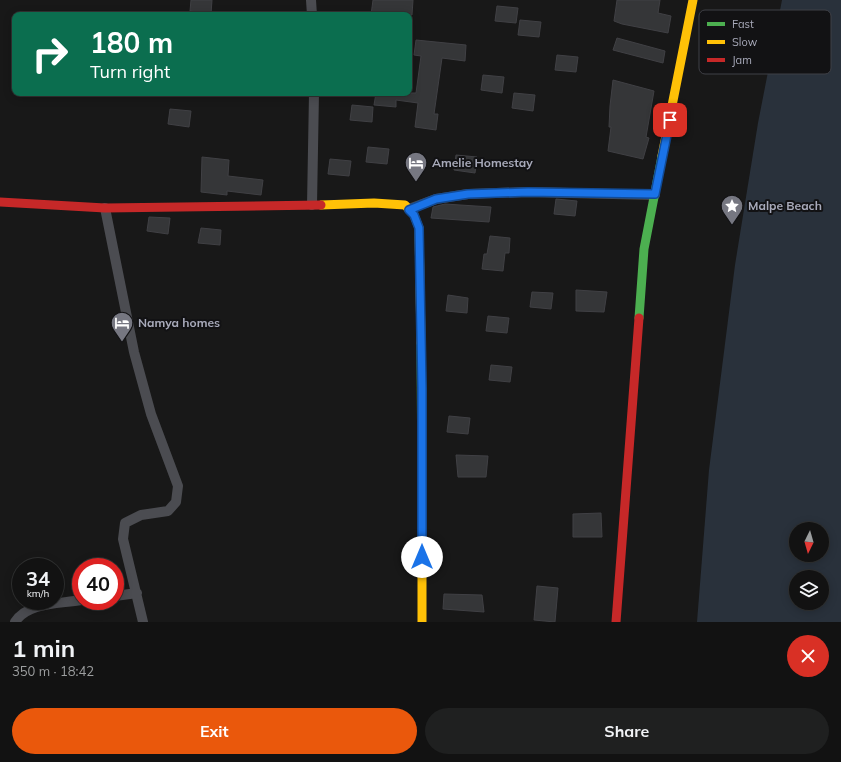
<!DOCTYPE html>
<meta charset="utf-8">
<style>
body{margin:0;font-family:Mulish,sans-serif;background:#1f2020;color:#f1f3f6;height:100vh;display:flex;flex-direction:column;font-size:15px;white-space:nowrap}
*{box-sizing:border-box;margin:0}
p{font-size:13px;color:#9c9e9f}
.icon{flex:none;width:22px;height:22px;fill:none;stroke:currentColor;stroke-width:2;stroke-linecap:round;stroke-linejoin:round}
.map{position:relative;height:622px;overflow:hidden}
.panel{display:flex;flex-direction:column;background:#121212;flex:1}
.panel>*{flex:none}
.hud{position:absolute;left:12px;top:12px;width:400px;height:84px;border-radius:8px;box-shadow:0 2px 10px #0003,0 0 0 1px #313232;background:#0b6e4f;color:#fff;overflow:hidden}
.needle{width:26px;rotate:185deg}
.fabs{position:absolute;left:789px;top:522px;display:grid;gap:8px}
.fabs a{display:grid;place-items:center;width:40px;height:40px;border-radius:50%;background:#121212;box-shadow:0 2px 10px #0003,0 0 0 1px #313232;font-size:20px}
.speed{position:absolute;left:12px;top:558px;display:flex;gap:8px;font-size:20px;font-weight:700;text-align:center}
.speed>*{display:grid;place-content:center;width:52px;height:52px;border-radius:50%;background:#121212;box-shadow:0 2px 10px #0003,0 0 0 1px #313232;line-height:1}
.speed small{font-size:10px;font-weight:400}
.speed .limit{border:6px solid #d22;background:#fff;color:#111}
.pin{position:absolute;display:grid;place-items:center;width:34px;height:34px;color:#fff;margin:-17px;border-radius:8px;box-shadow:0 2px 6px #0006}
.me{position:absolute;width:44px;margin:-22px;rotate:0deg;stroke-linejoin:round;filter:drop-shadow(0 0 3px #0008)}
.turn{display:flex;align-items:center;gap:14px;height:84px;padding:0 12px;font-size:18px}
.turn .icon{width:52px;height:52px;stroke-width:2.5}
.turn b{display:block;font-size:28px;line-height:34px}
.round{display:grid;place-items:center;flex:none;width:42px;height:42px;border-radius:21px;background:#1f2020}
.headline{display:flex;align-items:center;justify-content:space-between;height:68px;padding:0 12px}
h1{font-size:24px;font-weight:700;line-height:30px}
.button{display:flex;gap:8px;margin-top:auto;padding:8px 12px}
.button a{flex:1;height:46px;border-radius:24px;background:#ea580c;color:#fff;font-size:16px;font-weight:700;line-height:46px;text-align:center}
.button a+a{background:#1f2020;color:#f1f3f6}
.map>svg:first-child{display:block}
.water{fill:#29313b;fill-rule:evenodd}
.building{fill:#353638;stroke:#404044}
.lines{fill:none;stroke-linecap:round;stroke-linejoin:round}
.street{stroke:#4b4c51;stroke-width:10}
.fast{stroke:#4caf50;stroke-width:9}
.slow{stroke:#ffc107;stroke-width:9}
.jam{stroke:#c62828;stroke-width:9}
.route-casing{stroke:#114b97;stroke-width:10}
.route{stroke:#1a73e8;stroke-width:7}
.labels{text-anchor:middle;stroke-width:4;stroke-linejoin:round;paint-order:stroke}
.poi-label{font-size:12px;font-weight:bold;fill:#a8aaba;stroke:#121214;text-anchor:start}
.key{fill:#121214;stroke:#3f4046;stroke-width:1}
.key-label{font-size:11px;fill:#a8aaba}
</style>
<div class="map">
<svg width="841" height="622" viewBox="0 0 841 622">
<rect width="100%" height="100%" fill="#181818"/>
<!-- water -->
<path class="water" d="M782,0H841V622H697L709,470L735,265L758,123ZM796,529H822V555H796ZM796,577H822V603H796Z"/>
<!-- building -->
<path class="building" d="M191,0H212L211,14L190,11Z
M373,0H413L412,15H371Z
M617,0H660L658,13L671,16L668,33L622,24L614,21Z
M497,6L518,8L516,23L495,21Z
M520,20L541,22L539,37L518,35Z
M617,38L665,51L663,63L613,50Z
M416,40L466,45L465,61L442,58L434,114H438L436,130L415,127L418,103L396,100V107L374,105L376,93H416L421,56L414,55Z
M557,55L578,57L576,72L555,70Z
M483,75L504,77L502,93L481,90Z
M613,80L654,91L646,137L649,138L643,159L608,151L611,127H609L610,106Z
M514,93L535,95L533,111L512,108Z
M352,105L373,107L372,122L350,120Z
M170,109L191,111L189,127L168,124Z
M368,147L389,149L387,164L366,162Z
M456,155L477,157L475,173L454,170Z
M202,157L229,160L228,176L263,180L261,195L227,191V195L201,192Z
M330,159L351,161L349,176L328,174Z
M556,199L577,201L575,216L554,214Z
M445,204L491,207L489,222L431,218L433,207Z
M149,217L170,218L168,234L147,231Z
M201,228L221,230L220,245L198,243Z
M490,236L510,238L509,253H505L503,271L482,269L484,254H487Z
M576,290L607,292L604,312L576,311Z
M532,292L553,293L551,309L530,307Z
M448,295L468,298L467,313L446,311Z
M488,316L509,318L507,333L486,331Z
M491,365L512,367L510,382L489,380Z
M449,416L470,418L468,434L447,432Z
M456,455L488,456L486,477H458Z
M601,513L602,537H573V514Z
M537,586L558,588L555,622L534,620Z
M444,594L482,595L484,612L443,609Z"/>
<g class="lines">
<!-- street -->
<path class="street" d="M311,0L312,15
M312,205L314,93
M105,208L134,352L151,414L178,486L176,502L168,511L141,515L125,523L123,539L143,622
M409,209L436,199L468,194L528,192L655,195
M115,596L137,593
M15,622C28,602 59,604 81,600"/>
<!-- fast -->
<path class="fast" d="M639,318L644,249L662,156
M421,343L422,502"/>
<!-- slow -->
<path class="slow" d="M662,156L693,0
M321,205L374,203L405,205L414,215L419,228L421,343
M422,502V622"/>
<!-- jam -->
<path class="jam" d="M0,202L105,208L321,205
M616,622L639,318"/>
</g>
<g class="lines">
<!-- route casing -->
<g class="route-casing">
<path id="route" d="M422,557V388L419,228L414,215L409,210L436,199L468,194L528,192L655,194L670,120"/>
</g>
<!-- route -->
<use href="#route" class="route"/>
</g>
<!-- icons -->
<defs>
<g id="hotel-pin" transform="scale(1.15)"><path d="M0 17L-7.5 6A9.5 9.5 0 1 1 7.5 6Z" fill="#767781" stroke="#121214"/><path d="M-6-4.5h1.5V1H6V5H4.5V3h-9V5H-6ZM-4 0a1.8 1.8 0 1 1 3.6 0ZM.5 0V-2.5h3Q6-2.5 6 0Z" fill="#fff"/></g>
<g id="sight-pin" transform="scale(1.15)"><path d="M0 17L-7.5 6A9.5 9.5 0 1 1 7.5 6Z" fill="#767781" stroke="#121214"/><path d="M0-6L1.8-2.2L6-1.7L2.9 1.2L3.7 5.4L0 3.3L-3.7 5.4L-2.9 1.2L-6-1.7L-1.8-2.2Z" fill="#fff"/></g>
</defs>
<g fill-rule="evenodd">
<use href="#hotel-pin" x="416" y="163"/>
<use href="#sight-pin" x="732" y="206"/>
<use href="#hotel-pin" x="122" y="323"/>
</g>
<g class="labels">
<!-- poi labels -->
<g class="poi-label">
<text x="432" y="167">Amelie Homestay</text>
<text x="748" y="210">Malpe Beach</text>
<text x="138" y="327">Namya homes</text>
</g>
</g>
<!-- legend -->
<rect x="699" y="10" width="132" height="64" rx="6" class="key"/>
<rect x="707" y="22" width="18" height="4" fill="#4caf50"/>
<rect x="707" y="40" width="18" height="4" fill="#ffc107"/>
<rect x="707" y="58" width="18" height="4" fill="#c62828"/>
<g class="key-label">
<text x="732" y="28">Fast</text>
<text x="732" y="46">Slow</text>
<text x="732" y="64">Jam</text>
</g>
</svg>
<div class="fabs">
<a><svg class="needle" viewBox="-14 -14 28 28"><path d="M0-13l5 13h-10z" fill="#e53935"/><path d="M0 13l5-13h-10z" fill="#9c9e9f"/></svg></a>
<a><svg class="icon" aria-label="layers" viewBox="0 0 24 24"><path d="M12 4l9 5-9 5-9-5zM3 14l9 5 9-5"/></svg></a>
</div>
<div class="speed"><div>34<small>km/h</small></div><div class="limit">40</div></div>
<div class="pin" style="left:670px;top:120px;background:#d93025"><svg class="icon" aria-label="arrive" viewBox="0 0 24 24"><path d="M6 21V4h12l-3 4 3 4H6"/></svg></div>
<svg class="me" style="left:422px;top:557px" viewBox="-20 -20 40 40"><circle r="19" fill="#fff"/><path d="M0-13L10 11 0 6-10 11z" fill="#1a73e8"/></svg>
<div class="hud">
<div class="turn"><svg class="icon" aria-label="right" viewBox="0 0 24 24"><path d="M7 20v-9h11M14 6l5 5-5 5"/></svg><div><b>180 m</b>Turn right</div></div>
</div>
</div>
<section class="panel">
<div class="headline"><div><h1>1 min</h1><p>350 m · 18:42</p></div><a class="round" style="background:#d93025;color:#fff"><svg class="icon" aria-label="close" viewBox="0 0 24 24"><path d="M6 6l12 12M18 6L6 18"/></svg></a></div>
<div class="button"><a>Exit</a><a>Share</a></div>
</section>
